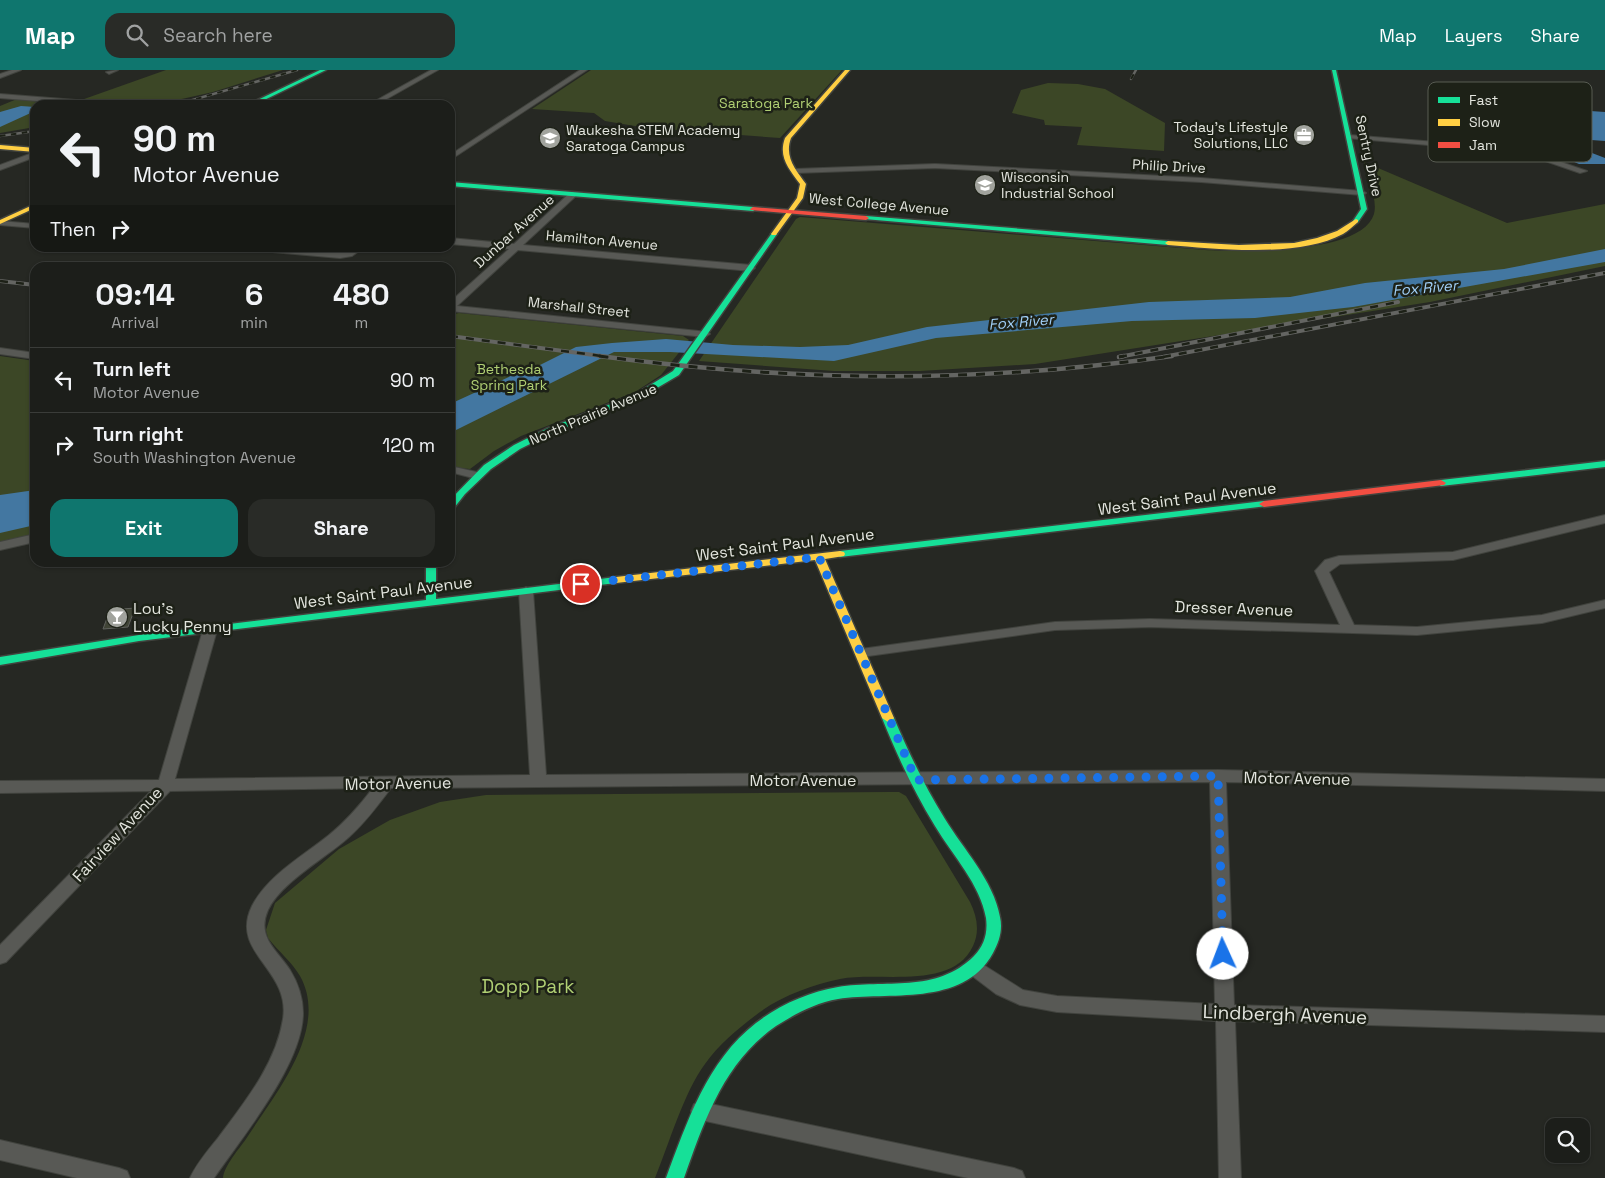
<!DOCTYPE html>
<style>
body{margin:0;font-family:"Space Grotesk",sans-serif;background:#292b27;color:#f1f3f6;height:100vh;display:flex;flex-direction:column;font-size:19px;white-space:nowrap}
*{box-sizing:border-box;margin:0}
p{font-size:16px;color:#a0a2a2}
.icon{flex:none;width:28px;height:28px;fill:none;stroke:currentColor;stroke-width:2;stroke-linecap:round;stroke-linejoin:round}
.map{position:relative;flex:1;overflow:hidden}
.drawer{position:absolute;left:30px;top:192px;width:425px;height:305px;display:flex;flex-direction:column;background:#1c1e1a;border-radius:15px;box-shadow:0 1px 4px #0004,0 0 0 1px #3a3c39}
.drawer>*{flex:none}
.top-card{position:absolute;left:30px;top:30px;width:425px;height:152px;border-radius:15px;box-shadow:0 1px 4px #0004,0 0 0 1px #3a3c39;background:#1c1e1a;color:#f1f3f6;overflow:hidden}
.buttons{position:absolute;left:1545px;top:1048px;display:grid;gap:10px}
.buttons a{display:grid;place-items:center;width:45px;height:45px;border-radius:10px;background:#1c1e1a;box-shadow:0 1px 4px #0004,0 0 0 1px #3a3c39;font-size:25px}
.pin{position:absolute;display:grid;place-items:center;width:42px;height:42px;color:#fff;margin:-21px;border:2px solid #fff;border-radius:50%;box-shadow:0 1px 5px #0007}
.me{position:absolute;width:55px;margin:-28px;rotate:358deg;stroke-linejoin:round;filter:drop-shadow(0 0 4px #0008)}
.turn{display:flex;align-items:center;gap:18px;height:105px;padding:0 20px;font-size:22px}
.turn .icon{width:65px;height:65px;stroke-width:2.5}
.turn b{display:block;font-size:35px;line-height:42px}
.then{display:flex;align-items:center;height:48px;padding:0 20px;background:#0003;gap:10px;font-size:19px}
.eta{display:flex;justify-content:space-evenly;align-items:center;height:85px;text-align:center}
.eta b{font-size:30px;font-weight:700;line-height:35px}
.cta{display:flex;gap:10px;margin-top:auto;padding:10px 20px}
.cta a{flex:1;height:58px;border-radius:15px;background:#0f766e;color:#fff;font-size:20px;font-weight:700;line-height:58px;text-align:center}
.cta a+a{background:#292b27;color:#f1f3f6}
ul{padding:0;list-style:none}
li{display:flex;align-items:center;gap:15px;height:65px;padding:0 20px;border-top:1px solid #3a3c39}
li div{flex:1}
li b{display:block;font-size:19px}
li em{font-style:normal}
header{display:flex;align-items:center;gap:30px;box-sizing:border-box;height:70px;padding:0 25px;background:#0f766e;color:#fff}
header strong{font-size:24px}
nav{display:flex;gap:28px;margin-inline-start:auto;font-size:18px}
.search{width:350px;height:45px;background:#292b27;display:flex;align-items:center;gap:12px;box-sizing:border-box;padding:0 18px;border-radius:15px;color:#a0a2a2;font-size:19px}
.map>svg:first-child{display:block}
.green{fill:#3c4726}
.water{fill:#4377a1}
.building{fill:#404436;stroke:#60625d}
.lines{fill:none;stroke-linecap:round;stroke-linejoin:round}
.street-casing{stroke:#41433e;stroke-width:2}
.fast-casing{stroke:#41433e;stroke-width:3}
.slow-casing{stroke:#41433e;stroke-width:3}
.jam-casing{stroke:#41433e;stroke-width:3}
.street{fill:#585955;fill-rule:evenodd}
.fast{fill:#16e098;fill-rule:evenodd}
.slow{fill:#ffcf43;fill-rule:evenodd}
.jam{fill:#f24e42;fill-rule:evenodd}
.rail-far2-casing{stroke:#646562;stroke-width:2.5}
.rail-far1-casing{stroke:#646562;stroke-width:4}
.rail-casing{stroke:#646562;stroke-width:4.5}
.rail-far2{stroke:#1d2117;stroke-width:2;stroke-dasharray:5.5;stroke-linecap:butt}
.rail-far1{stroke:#1d2117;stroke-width:2.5;stroke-dasharray:8;stroke-linecap:butt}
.rail{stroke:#1d2117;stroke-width:3;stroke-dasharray:9;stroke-linecap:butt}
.route{stroke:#1a73e8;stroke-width:9;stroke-dasharray:0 16.2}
.labels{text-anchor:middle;stroke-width:5;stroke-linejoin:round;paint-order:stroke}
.far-park-label{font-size:14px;fill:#b0cf73;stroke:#1d2117}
.far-poi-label{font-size:14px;fill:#e3e5de;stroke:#1d2117;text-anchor:start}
.far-street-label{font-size:14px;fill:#e3e5de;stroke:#1d2117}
.far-water-label{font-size:15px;font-style:italic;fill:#a0cef6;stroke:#1d2117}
.street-label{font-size:16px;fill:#e3e5de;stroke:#1d2117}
.poi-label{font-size:16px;fill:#e3e5de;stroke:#1d2117;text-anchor:start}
.near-park-label{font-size:19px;fill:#b0cf73;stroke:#1d2117}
.near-street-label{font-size:19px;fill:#e3e5de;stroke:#1d2117}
.key{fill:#1d2117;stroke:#585c53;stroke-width:1}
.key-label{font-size:14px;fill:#e3e5de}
</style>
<header>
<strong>Map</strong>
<div class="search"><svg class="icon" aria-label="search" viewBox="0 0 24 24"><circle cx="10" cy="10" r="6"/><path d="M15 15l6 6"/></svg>Search here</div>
<nav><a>Map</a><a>Layers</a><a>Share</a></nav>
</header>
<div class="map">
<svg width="1605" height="1108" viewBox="0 0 1605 1108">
<rect width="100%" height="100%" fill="#262823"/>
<!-- green -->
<path class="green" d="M166,0H283L213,22L155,35H35V57L0,63V36L17,29L70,34Z
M591,0H842L780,68L647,58L605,51L594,43L532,39Z
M1048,13L1078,14L1105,19L1165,53L1164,81L1077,75L1082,57L1045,55L1044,50L1012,43L1021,20Z
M1364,92L1507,153L1605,134V196L1430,232L1035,294L920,301H834L699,291L796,149L800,147L1205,180C1239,182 1362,185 1374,144C1378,130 1367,106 1364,92Z
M459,243L683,266L689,270L661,305L635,322L521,366L494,381L470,399L450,397V245Z
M0,286L35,291V465L0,473Z
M887,722H899L906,726L970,832C977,846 980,861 973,876C952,921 880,901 840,909C813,915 783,925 760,942C740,957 720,973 705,994C684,1022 669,1074 655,1108H223C224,1096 239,1079 246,1069C274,1025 330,960 300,906C292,892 278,881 268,868L266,860L275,833L339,779L390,750L440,732L486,725Z"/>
<!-- water -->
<path class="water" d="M21,36L35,37V41L0,57V42Z
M1517,36L1605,42V71L1536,66Z
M1569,82L1592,83L1605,88V94H1579L1560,86Z
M1605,179V192L1353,237L1255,248L1132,251L936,268L834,291L670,282H614L450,363V334L524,300L534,298L576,277L612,273L666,269L733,275L800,277L848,275L927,257L1149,232L1290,227L1365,213L1504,199Z
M35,420V455L0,463V425Z"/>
<!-- building -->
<path class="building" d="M135,538L128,557L103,559L110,540Z"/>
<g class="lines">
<!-- street casing -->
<g class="street-casing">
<path id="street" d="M12,0H21L0,8V4Z
M118,0L109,4L106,2Z
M431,0H438L376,35H368Z
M580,0H587L450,90V85Z
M0,24L76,30L79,32L76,34L0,28Z
M1349,65L1523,79L1587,101L1580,103L1522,83L1347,68Z
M35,82V87L0,100V95Z
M935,94L1201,108L1362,121L1366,123L1362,125L1201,112L935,98L795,103L791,101L795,99Z
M571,122L578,124L523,175L751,195L755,198L751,201L518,180L457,236L708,262L710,264L705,267L450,241V232L509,179L450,174V168L514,174Z
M0,151L35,154V158L0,155Z
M257,178C284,174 313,183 341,182C349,182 354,177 363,178L352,186L340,188L261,181Z
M0,278L35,283V289L0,284Z
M450,396L481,403L483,405L477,409L450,402Z
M1605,445V453L1453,490L1340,494L1329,502L1354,555L1417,557L1542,545L1605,530V538L1542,553L1417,565L1150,557L1055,560L861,587L854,583L861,579L1055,552L1150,549L1340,555L1315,501L1325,490L1339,486L1453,482Z
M35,464V472L0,480V472Z
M526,517L533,521L546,705L1218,700L1605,709V721L1226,712L1234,935L1605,946V962L1235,951L1241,1108H1219L1216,951L1057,942L1020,935L996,924L967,902L965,897L967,892L974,889L1023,920L1057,926L1215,934L1210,712L391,718C378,735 365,753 349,767C326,788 281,812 268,840C256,867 277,880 290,900C298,913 303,928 303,943C303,994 242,1067 214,1108H190C197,1093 208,1080 218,1068C244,1033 276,994 283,949C291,899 229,883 252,836C268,805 303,786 329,765C346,751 360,735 373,718L170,721L6,892L0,894V875L151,721L0,723V711L159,710L203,560L210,556L217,560L175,709L530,705L519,521Z
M701,1032L1014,1098L1022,1101L1025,1108H968L701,1050L694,1048L691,1041L694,1034Z
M0,1070L119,1098L127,1101L130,1108H77L0,1090Z"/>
</g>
<!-- fast casing -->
<g class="fast-casing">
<path id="fast" d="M320,0H326L254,35H247Z
M1332,0H1336L1367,139L1358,152L1356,153L1353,151L1361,139Z
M450,112L753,137L756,139L753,141L450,116Z
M866,146L1168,171L1171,173L1168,175L864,149V147Z
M772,163L777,164L679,305L640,328L552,363L520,379L491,399L465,424L454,438L450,439V430L484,395L514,375L546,359L634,325L673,301Z
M1605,391V397L1441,416L1436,413L1441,410Z
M1264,431L1269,434L1267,436L840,487L835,484L840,481Z
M426,492H436V529L616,507L621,510L616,513L139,571L0,595V587L139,565L426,530Z
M888,644L894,648C909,683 925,717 945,749C964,780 993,810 1000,847C1003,860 999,872 993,883C963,938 888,921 838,929C815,933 795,944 776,956C724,992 704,1051 684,1108H666C687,1052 707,991 756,953C779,935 809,922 838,917C885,909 936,924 974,886C984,876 988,863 986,848C980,814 953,786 935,756C914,722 897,685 882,648Z"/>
</g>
<!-- slow casing -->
<g class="slow-casing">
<path id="slow" d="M845,0H850L791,68C784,87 796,100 806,114L803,128L776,165H772L771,164L797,128L800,114C789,99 778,87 785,68Z
M0,75L35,78V82L0,79Z
M35,134V138L0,154V150Z
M1356,149L1358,150V152C1353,156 1348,161 1343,164C1299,188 1217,179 1168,175L1165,173L1168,171L1239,175L1294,173L1317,168L1337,161Z
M840,481L844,482L845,484L844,486L825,489L894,648L892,651L888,652L882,648L815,490L616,513L611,510L616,507Z"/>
</g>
<!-- jam casing -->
<g class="jam-casing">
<path id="jam" d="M753,137L866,146L869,148L866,150L751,140L750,139Z
M1441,410L1446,413L1444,415L1264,437L1259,434L1264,431Z"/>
</g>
<!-- street -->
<use href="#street" class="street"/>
<!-- fast -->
<use href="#fast" class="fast"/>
<!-- slow -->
<use href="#slow" class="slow"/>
<!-- jam -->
<use href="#jam" class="jam"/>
<!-- rail-far2 casing -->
<g class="rail-far2-casing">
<path id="rail-far2" d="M1131,9L1136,0
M175,35L297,0
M0,66L35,61"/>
</g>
<!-- rail-far1 casing -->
<g class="rail-far1-casing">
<path id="rail-far1" d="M0,211L35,215
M450,266L609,287
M1119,287L1398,232
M1163,287L1605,203"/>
</g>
<!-- rail casing -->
<g class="rail-casing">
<path id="rail" d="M599,286C794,312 977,314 1172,286
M1119,287L1124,286"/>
</g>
<!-- rail-far2 -->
<use href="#rail-far2" class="rail-far2"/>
<!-- rail-far1 -->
<use href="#rail-far1" class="rail-far1"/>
<!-- rail -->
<use href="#rail" class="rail"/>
</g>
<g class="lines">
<!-- route -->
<path class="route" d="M581,514L819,487L916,710L1218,706L1223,884"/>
</g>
<!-- icons -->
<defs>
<g id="office-disc" transform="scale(1.125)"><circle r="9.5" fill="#a1a39d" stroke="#1d2117"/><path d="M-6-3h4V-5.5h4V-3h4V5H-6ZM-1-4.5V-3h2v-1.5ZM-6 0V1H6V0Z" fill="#fff"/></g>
<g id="school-disc" transform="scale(1.125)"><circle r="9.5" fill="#a1a39d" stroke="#1d2117"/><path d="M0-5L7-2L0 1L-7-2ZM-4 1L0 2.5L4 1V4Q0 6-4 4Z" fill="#fff"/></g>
<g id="bar-disc" transform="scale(1.125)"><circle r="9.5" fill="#a1a39d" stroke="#1d2117"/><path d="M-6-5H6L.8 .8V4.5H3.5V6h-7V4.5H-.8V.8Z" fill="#fff"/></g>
</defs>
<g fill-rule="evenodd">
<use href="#office-disc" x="1304" y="65"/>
<use href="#school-disc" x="550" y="68"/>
<use href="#school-disc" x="985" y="115"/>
<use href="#bar-disc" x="117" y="547"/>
</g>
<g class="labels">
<!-- far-park labels -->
<g class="far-park-label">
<text x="766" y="38">Saratoga Park</text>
<text x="509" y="304">Bethesda<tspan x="509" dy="16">Spring Park</tspan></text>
</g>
<!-- far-poi labels -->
<g class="far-poi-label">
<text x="1288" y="62" text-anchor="end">Today's Lifestyle<tspan x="1288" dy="16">Solutions, LLC</tspan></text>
<text x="566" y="65">Waukesha STEM Academy<tspan x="566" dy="16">Saratoga Campus</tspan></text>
<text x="1001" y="112">Wisconsin<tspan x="1001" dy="16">Industrial School</tspan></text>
</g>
<!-- far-street labels -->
<g class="far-street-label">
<text transform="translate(1369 86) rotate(78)" y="5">Sentry Drive</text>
<text transform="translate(1169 96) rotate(3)" y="5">Philip Drive</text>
<text transform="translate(879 134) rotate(5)" y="5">West College Avenue</text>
<text transform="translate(514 161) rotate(-42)" y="5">Dunbar Avenue</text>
<text transform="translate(602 170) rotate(5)" y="5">Hamilton Avenue</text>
<text transform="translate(579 237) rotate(6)" y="5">Marshall Street</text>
<text transform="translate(593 344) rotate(-23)" y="5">North Prairie Avenue</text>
</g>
<!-- far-water labels -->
<g class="far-water-label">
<text transform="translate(1425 218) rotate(-5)" y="5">Fox River</text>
<text transform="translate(1021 252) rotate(-5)" y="5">Fox River</text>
</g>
<!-- street labels -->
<g class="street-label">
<text transform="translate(1187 428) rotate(-7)" y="6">West Saint Paul Avenue</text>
<text transform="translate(785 474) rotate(-7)" y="6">West Saint Paul Avenue</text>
<text transform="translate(383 522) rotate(-7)" y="6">West Saint Paul Avenue</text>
<text transform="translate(1234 538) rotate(2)" y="6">Dresser Avenue</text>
<text transform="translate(1297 708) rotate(1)" y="6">Motor Avenue</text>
<text x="803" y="716">Motor Avenue</text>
<text transform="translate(398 713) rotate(-1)" y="6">Motor Avenue</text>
<text transform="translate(117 764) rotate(-47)" y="6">Fairview Avenue</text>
</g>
<!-- poi labels -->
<g class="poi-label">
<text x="133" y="544">Lou's<tspan x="133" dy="18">Lucky Penny</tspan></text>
</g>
<!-- near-park labels -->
<g class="near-park-label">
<text x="528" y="923">Dopp Park</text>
</g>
<!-- near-street labels -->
<g class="near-street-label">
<text transform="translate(1285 944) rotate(2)" y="7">Lindbergh Avenue</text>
</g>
</g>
<!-- legend -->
<rect x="1428" y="12" width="164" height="80" rx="8" class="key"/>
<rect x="1438" y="27" width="22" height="6" fill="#16e098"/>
<rect x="1438" y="49" width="22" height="7" fill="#ffcf43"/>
<rect x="1438" y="72" width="22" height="6" fill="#f24e42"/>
<g class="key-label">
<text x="1469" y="35">Fast</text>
<text x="1469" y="57">Slow</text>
<text x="1469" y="80">Jam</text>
</g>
</svg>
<div class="buttons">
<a><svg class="icon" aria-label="search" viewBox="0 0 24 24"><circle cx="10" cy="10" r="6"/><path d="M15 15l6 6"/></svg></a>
</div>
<div class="pin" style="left:581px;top:514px;background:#d93025"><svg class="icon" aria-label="arrive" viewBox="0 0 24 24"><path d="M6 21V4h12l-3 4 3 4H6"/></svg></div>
<svg class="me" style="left:1223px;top:884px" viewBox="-20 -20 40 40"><circle r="19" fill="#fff"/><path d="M0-13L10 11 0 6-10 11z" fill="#1a73e8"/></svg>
<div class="top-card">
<div class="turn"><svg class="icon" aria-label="left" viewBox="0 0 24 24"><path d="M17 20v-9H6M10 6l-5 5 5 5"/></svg><div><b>90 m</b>Motor Avenue</div></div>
<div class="then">Then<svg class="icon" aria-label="right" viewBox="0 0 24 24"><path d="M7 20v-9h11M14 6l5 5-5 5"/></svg></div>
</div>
<section class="drawer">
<div class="eta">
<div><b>09:14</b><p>Arrival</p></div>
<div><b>6</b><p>min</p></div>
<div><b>480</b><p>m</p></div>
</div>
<ul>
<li><svg class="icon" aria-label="left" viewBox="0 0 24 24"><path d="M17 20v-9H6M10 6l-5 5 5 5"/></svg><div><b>Turn left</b><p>Motor Avenue</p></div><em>90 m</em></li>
<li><svg class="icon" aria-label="right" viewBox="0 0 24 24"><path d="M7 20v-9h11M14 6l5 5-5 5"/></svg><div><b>Turn right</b><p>South Washington Avenue</p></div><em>120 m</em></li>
</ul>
<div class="cta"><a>Exit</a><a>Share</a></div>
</section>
</div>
